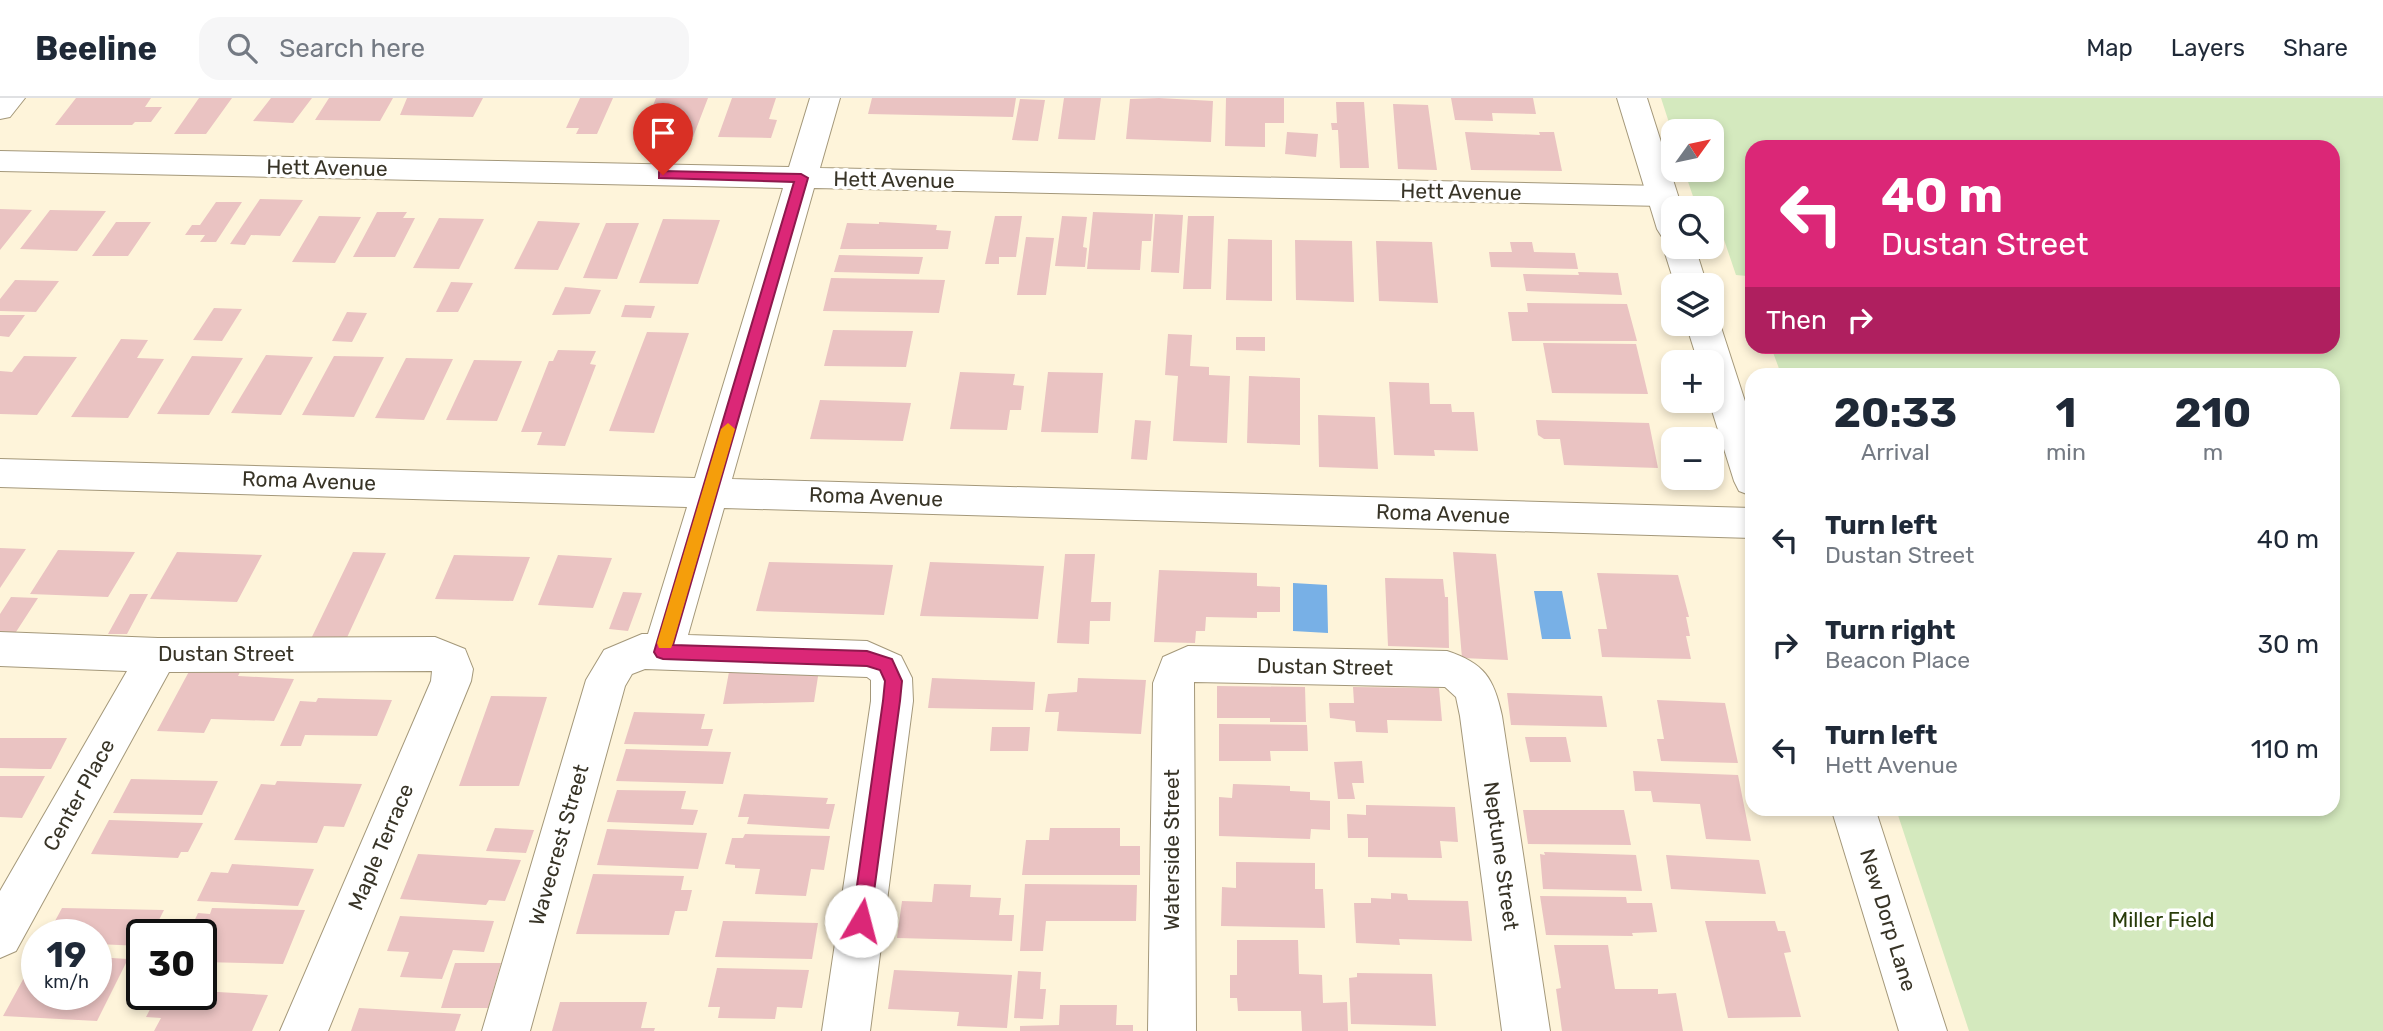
<!DOCTYPE html>
<meta charset="utf-8">
<style>
body{margin:0;font-family:Rubik,sans-serif;background:#f6f6f7;color:#1f2937;height:100vh;display:flex;flex-direction:column;font-size:26px;white-space:nowrap}
*{box-sizing:border-box;margin:0}
p{font-size:23px;color:#747a83}
.icon{flex:none;width:38px;height:38px;fill:none;stroke:currentColor;stroke-width:2;stroke-linecap:round;stroke-linejoin:round}
.map{position:relative;flex:1;overflow:hidden}
.side{position:absolute;left:1745px;top:270px;width:595px;height:448px;display:flex;flex-direction:column;background:#fff;border-radius:21px;box-shadow:0 4px 10px #0003}
.side>*{flex:none}
.guide{position:absolute;left:1745px;top:42px;width:595px;height:214px;border-radius:21px;box-shadow:0 4px 10px #0003;background:#db2777;color:#fff;overflow:hidden}
.needle{width:46px;rotate:57deg}
.tools{position:absolute;left:1661px;top:21px;display:grid;gap:14px}
.tools a{display:grid;place-items:center;width:63px;height:63px;border-radius:14px;background:#fff;box-shadow:0 4px 10px #0003;font-size:35px}
.speed{position:absolute;left:21px;top:821px;display:flex;gap:14px;font-size:35px;font-weight:700;text-align:center}
.speed>*{display:grid;place-content:center;width:91px;height:91px;border-radius:50%;background:#fff;box-shadow:0 4px 10px #0003;line-height:1}
.speed small{font-size:18px;font-weight:400}
.speed .limit{border:4px solid #111;border-radius:10px;background:#fff;color:#111}
.pin{position:absolute;display:grid;place-items:center;width:60px;height:60px;color:#fff;margin:-72px -30px;border-radius:50% 50% 50% 0;rotate:-45deg;box-shadow:0 0 7px #0007}
.pin .icon{rotate:45deg}
.me{position:absolute;width:77px;margin:-38px;rotate:8deg;stroke-linejoin:round;filter:drop-shadow(0 0 5px #0008)}
.turn{display:flex;align-items:center;gap:24px;height:147px;padding:0 21px;font-size:32px}
.turn .icon{width:91px;height:91px;stroke-width:2.5}
.turn b{display:block;font-size:49px;line-height:60px}
.then{display:flex;align-items:center;height:66px;padding:0 21px;background:#0003;gap:14px;font-size:26px}
.eta{display:flex;justify-content:space-evenly;align-items:center;height:119px;text-align:center}
.eta b{font-size:42px;font-weight:700;line-height:49px}
ul{padding:0;list-style:none}
li{display:flex;align-items:center;gap:21px;height:105px;padding:0 21px}
li div{flex:1}
li b{display:block;font-size:26px}
li em{font-style:normal}
header{display:flex;align-items:center;gap:42px;box-sizing:border-box;height:98px;padding:0 35px;background:#fff;border-bottom:2px solid #e0e1e3}
header strong{font-size:33px}
nav{display:flex;gap:38px;margin-inline-start:auto;font-size:24px}
.search{width:490px;height:63px;background:#f6f6f7;display:flex;align-items:center;gap:18px;box-sizing:border-box;padding:0 24px;border-radius:21px;color:#747a83;font-size:26px}
.map>svg:first-child{display:block}
.green{fill:#d4e9be}
.water{fill:#78b0e6}
.building{fill:#eac3c2}
.lines{fill:none;stroke-linecap:round;stroke-linejoin:round}
.street-casing{stroke:#a4987a;stroke-width:2}
.secondary-casing{stroke:#a4987a;stroke-width:2}
.street{fill:#fff;fill-rule:evenodd}
.secondary{fill:#fff;fill-rule:evenodd}
.route{fill:#db2777;stroke:#8e194d;stroke-width:2}
.slow{fill:#f59e0b}
.labels{text-anchor:middle;stroke-width:7;stroke-linejoin:round;paint-order:stroke}
.street-label{font-size:21px;fill:#383427;stroke:#fff}
.park-label{font-size:21px;fill:#283b09;stroke:#fff}
</style>
<header>
<strong>Beeline</strong>
<div class="search"><svg class="icon" aria-label="search" viewBox="0 0 24 24"><circle cx="10" cy="10" r="6"/><path d="M15 15l6 6"/></svg>Search here</div>
<nav><a>Map</a><a>Layers</a><a>Share</a></nav>
</header>
<div class="map">
<svg width="2383" height="933" viewBox="0 0 2383 933">
<rect width="100%" height="100%" fill="#fef4da"/>
<!-- green -->
<path class="green" d="M1661,0H2383V933H1969L1896,711L2333,710V276H1781L1771,249L2333,248V49H1752V192L1747,178L1736,177L1716,118L1712,117V110H1697L1684,72H1712V33H1673V37Z"/>
<!-- water -->
<path class="water" d="M1293,485L1327,487L1328,535L1293,533Z
M1534,493H1562L1571,541H1542Z"/>
<!-- building -->
<path class="building" d="M76,0H151L145,9H162L151,24H135L132,27H55Z
M199,0H232L206,36H174Z
M271,0H312L293,25L253,23Z
M329,0H393L380,23L315,22Z
M407,0H483L473,19L400,17Z
M580,0H613L597,36H576L579,30H566Z
M656,0H708L693,39L641,37Z
M732,0H776L769,21L777,22L771,40L718,39Z
M872,0H1016L1013,19L868,16Z
M1064,0H1101L1095,42L1058,41Z
M1159,0L1213,3L1211,44L1126,41L1130,1Z
M1226,0H1284V25H1265V49L1225,48Z
M1451,0H1533L1536,16L1492,15L1493,23L1455,22Z
M1020,1L1045,2L1038,43L1012,42Z
M1336,4H1364L1369,70H1340L1338,32H1332L1331,25H1337Z
M1393,6L1428,7L1437,72L1398,71Z
M1287,34L1318,36L1316,59L1285,56Z
M1465,34L1540,37L1539,34H1554L1562,73L1471,72Z
M260,101L303,102L280,138L251,137L245,147L230,146Z
M216,104H242L216,144H200L205,137H185L192,127H200Z
M0,111L32,112L0,152Z
M50,112L106,113L77,153L20,151Z
M377,114H407L403,120H415L395,159H353Z
M1093,114L1153,116L1151,143H1142L1140,172L1087,171Z
M1155,116L1183,117L1179,175L1151,174Z
M319,118L361,119L335,165L292,164Z
M995,118H1022L1016,159H999V166H985Z
M1062,118L1087,119L1083,149L1087,150L1085,169L1055,168Z
M1188,118H1214L1211,191H1183Z
M439,120L484,121L459,171L413,170Z
M663,121L720,122L698,186L639,185Z
M538,123L580,125L558,172L514,171Z
M116,124H151L128,158H92Z
M879,124L937,127L936,132L951,133L948,151H840L847,125L879,126Z
M606,125H639L617,181L583,180Z
M1026,139L1054,140L1046,197H1017Z
M1228,141L1272,142V203L1226,202Z
M1295,142L1352,143L1354,204L1296,202Z
M1376,143L1432,144L1438,205L1379,203Z
M1510,144H1532L1534,154L1575,155L1578,171L1491,169L1489,154H1512Z
M839,157L923,159L919,176L834,174Z
M1578,174L1618,175L1622,197L1526,193L1523,176L1579,177Z
M831,180L945,182L939,215L823,213Z
M15,182L59,183L36,214L0,213V201Z
M451,184L473,185L458,214H436Z
M565,189L601,192L590,216L552,217Z
M1527,205L1627,206L1637,243H1512L1508,214H1528Z
M625,207L655,208L651,220L621,219Z
M214,210L242,211L222,243L193,242Z
M347,214L367,215L352,244L332,243Z
M0,217H25L9,239L0,238Z
M833,232L913,233L906,269L824,268Z
M647,234L689,235L654,335L609,333Z
M1168,236L1192,237L1190,268L1209,269V277L1230,278L1227,345L1173,343L1178,278L1165,277Z
M1236,239H1265V253L1236,252Z
M121,241L148,242L137,260L164,261L128,320L71,319Z
M1543,245L1636,246L1648,296L1552,295Z
M558,252L596,253L590,266L596,267L565,348L537,347L542,334H521L549,263H553Z
M266,257L313,259L281,317L231,315Z
M24,258L77,259L37,317L0,316V273L12,274Z
M192,258L243,260L209,317L157,316Z
M334,258L384,259L354,319L302,317Z
M406,260L453,261L424,322L375,320Z
M474,262L522,263L497,323L446,322Z
M960,274L1015,276L1013,287L1024,288L1021,312H1010L1007,332L950,331Z
M1048,274L1103,275L1098,335L1041,334Z
M1249,278L1300,280V347L1247,345Z
M1389,284L1429,285L1430,306H1451L1452,314H1474L1478,353L1434,352L1435,358L1394,357Z
M820,302L911,305L903,343L810,341Z
M1318,317L1375,319L1378,371L1319,369Z
M1135,322L1151,323L1147,362L1131,361Z
M1536,322L1649,325L1658,370L1564,367L1560,341H1544L1538,337Z
M0,450L26,451L0,490Z
M58,452L135,454L108,499L30,496Z
M177,454L262,457L237,504L150,501Z
M353,454L386,455L344,546L309,545Z
M1453,454L1496,456L1508,562L1462,560Z
M1065,456H1095L1091,504H1111L1110,523H1090L1089,546L1057,545Z
M454,457L530,459L513,503L435,501Z
M558,457L612,460L593,510L538,507Z
M769,464L893,467L884,517L756,513Z
M930,464L1044,468L1038,521L920,518Z
M1159,472L1257,475V488L1280,489V514H1257V520L1206,519L1205,533H1196L1195,545L1154,544Z
M1597,475L1678,477L1689,519H1686L1690,538H1686L1691,561L1602,559L1598,531H1607Z
M1385,480L1443,481L1445,499H1448L1449,550L1388,548Z
M623,494L642,495L628,533L609,531Z
M130,496H148L127,536H108Z
M11,499L38,500L16,534H0V516Z
M193,566L243,568L238,578L294,581L274,623L211,621L204,635L157,633Z
M819,572L814,604L723,606L729,574Z
M932,580L1035,584L1033,612L928,610Z
M1078,580L1146,582L1141,636L1057,633L1059,614H1045L1048,596L1077,594Z
M1217,588L1305,589L1306,624H1270V620H1217Z
M1353,589L1439,590L1442,623L1387,622L1388,635L1356,634L1355,623L1330,620L1329,605H1354Z
M1507,595L1602,598L1607,629L1511,627Z
M491,598L547,599L519,688H459Z
M318,600L392,602L377,638L305,637L301,648H280L300,603L316,604Z
M1657,602L1725,605L1738,665L1661,663L1657,641H1664Z
M634,614L705,616L701,631H713L708,648L624,646Z
M1219,626L1307,627L1308,653H1270L1271,663H1219Z
M992,629H1030L1028,653H990Z
M1525,639H1566L1571,664H1530Z
M0,640H67L51,671H41L0,670Z
M626,651L731,654L723,686L616,683Z
M1362,663L1364,685H1352L1355,701H1338L1334,664Z
M1633,673L1738,677L1751,743L1706,741L1700,706L1653,704L1651,693H1635Z
M0,678H45L22,720L0,719Z
M131,681L218,683L202,717L113,715Z
M277,683L362,686L344,729L324,728L317,745L234,742L261,686L275,687Z
M1233,686L1290,688V693L1310,694V702L1330,703V732L1311,731L1310,741L1219,738V699L1232,700Z
M617,692L686,693L681,711L698,712L693,727L607,724Z
M744,696L828,700L826,706H835L829,731L747,726L749,719H738Z
M1366,707L1455,709L1458,744L1440,743L1442,760L1368,759V740H1348L1347,716L1366,717Z
M1523,712H1624L1631,747L1528,746Z
M109,722L203,725L188,754H181L178,760L91,756Z
M495,730L534,732L526,755L486,753Z
M1050,730H1120V748H1140V777H1022L1026,742H1049Z
M607,731L707,735L698,771L597,767Z
M745,736L830,738L824,772L811,771L806,798L755,796L760,771L735,770V767L725,766L732,740H743Z
M1544,754L1636,757L1642,793L1543,791L1540,756L1545,757Z
M418,756L521,762L505,803L489,802L486,807L400,801Z
M1666,757L1759,762L1766,796L1671,791Z
M1236,764L1315,765V791H1323L1325,830L1221,828L1222,789L1236,790Z
M232,766L314,771L298,808L197,803L211,774L228,775Z
M593,776L684,778L681,792H692L687,813H675L669,837L576,836Z
M934,786L971,787L970,799L1001,800L999,817H1014L1012,843L897,840L902,803L932,804Z
M1025,786L1137,787L1136,823H1046L1043,853H1020Z
M1391,795L1407,796L1408,802L1468,803L1472,843L1399,841L1400,847L1356,845L1354,805H1371V800L1391,801Z
M1540,798L1626,799L1627,805H1652L1657,834L1632,835L1633,838L1546,837Z
M62,810L164,812L152,836H142V848L96,846V836H48Z
M212,810L305,812L283,866L201,864V836H188L198,815L210,816Z
M400,818L494,823L484,854L453,852L442,881L400,879L409,854L387,853Z
M723,823L818,825L812,861L715,859Z
M1705,823H1775L1778,833H1785L1791,854L1784,855L1801,919L1728,920Z
M1237,842H1298L1299,876L1322,877L1323,905L1347,904L1348,933H1302L1301,913H1238L1237,900H1230V877H1237Z
M1554,847H1608L1615,891H1658V896L1676,895L1683,933H1562L1556,891L1561,890Z
M37,856V896H96V859L128,861L97,923L3,918Z
M455,865H501L488,910H441Z
M717,870L809,872L802,910L777,909L775,921L718,920L720,909H708Z
M894,872L1012,877L1007,930L957,928L959,914L888,911Z
M1018,873L1041,874L1040,891H1046L1043,921L1014,920Z
M1357,875L1432,876L1436,928L1351,926L1349,880L1357,879Z
M201,893L268,897L252,933H154L161,920L146,919L158,896H201Z
M560,904H647L641,930H655L654,933H552Z
M1060,907H1117L1116,927H1133V933H1020V928L1059,927Z
M359,910L461,916L455,933H351Z"/>
<g class="lines">
<!-- street casing -->
<g class="street-casing">
<path id="street" d="M0,0H25L10,19L0,21Z
M810,0H840L820,70L1662,88L1673,91L1678,98L1673,105L1662,108L814,90L732,381L1752,410V440L724,410L688,537L867,543L901,558L912,580L913,603L870,933H822L871,603V582L867,579L645,571L632,576L625,588L530,933H482L586,582L604,552L642,536H648L687,409L0,389V361L695,380L783,90L0,73V53L789,69Z
M0,534L158,540L435,539L465,551L473,571L471,583L328,933H280L431,583L432,573L169,574L16,853L0,860V793L127,573L0,568Z
M1188,548L1447,553C1484,565 1494,580 1502,618L1550,933H1502L1460,618L1456,599L1445,589L1194,584L1196,933H1148L1153,585L1163,559Z"/>
</g>
<!-- secondary casing -->
<g class="secondary-casing">
<path id="secondary" d="M1617,0H1647L1682,110H1673V149H1695L1707,187H1675L1663,149L1669,141L1662,139L1657,131Z
M1712,216L1720,226L1752,325V398L1739,393L1734,383L1709,303H1712V264H1698L1686,226H1712Z
M1831,710H1875L1947,933H1899Z"/>
</g>
<!-- street -->
<use href="#street" class="street"/>
<!-- secondary -->
<use href="#secondary" class="secondary"/>
</g>
<!-- route -->
<path class="route" d="M663,73L801,76L808,80L673,547L867,553L892,561L902,583L900,603L870,823L868,830L861,832L854,830L852,823L883,603L885,583L880,572L867,568L663,561L657,559L654,554L794,84L659,80V74Z"/>
<!-- slow -->
<path class="slow" d="M728,325L735,331L673,545L671,550H659L657,545L721,331Z"/>
<g class="labels">
<!-- street labels -->
<g class="street-label">
<text transform="translate(327 70) rotate(1)" y="7">Hett Avenue</text>
<text transform="translate(894 82) rotate(1)" y="7">Hett Avenue</text>
<text transform="translate(1461 94) rotate(1)" y="7">Hett Avenue</text>
<text transform="translate(309 383) rotate(2)" y="7">Roma Avenue</text>
<text transform="translate(876 399) rotate(2)" y="7">Roma Avenue</text>
<text transform="translate(1443 416) rotate(2)" y="7">Roma Avenue</text>
<text x="226" y="563">Dustan Street</text>
<text transform="translate(1325 569) rotate(1)" y="7">Dustan Street</text>
<text transform="translate(79 697) rotate(-61)" y="7">Center Place</text>
<text transform="translate(559 747) rotate(-74)" y="7">Wavecrest Street</text>
<text transform="translate(381 749) rotate(-67)" y="7">Maple Terrace</text>
<text transform="translate(1172 752) rotate(-90)" y="7">Waterside Street</text>
<text transform="translate(1501 758) rotate(82)" y="7">Neptune Street</text>
<text transform="translate(1888 822) rotate(73)" y="7">New Dorp Lane</text>
</g>
<!-- park labels -->
<g class="park-label">
<text x="2163" y="829">Miller Field</text>
</g>
</g>
</svg>
<div class="tools">
<a><svg class="needle" viewBox="-14 -14 28 28"><path d="M0-13l5 13h-10z" fill="#e53935"/><path d="M0 13l5-13h-10z" fill="#747a83"/></svg></a>
<a><svg class="icon" aria-label="search" viewBox="0 0 24 24"><circle cx="10" cy="10" r="6"/><path d="M15 15l6 6"/></svg></a>
<a><svg class="icon" aria-label="layers" viewBox="0 0 24 24"><path d="M12 4l9 5-9 5-9-5zM3 14l9 5 9-5"/></svg></a>
<a>+</a>
<a>−</a>
</div>
<div class="speed"><div>19<small>km/h</small></div><div class="limit">30</div></div>
<div class="pin" style="left:663px;top:77px;background:#d93025"><svg class="icon" aria-label="arrive" viewBox="0 0 24 24"><path d="M6 21V4h12l-3 4 3 4H6"/></svg></div>
<svg class="me" style="left:861px;top:823px" viewBox="-20 -20 40 40"><circle r="19" fill="#fff"/><path d="M0-13L10 11 0 6-10 11z" fill="#db2777"/></svg>
<div class="guide">
<div class="turn"><svg class="icon" aria-label="left" viewBox="0 0 24 24"><path d="M17 20v-9H6M10 6l-5 5 5 5"/></svg><div><b>40 m</b>Dustan Street</div></div>
<div class="then">Then<svg class="icon" aria-label="right" viewBox="0 0 24 24"><path d="M7 20v-9h11M14 6l5 5-5 5"/></svg></div>
</div>
<section class="side">
<div class="eta">
<div><b>20:33</b><p>Arrival</p></div>
<div><b>1</b><p>min</p></div>
<div><b>210</b><p>m</p></div>
</div>
<ul>
<li><svg class="icon" aria-label="left" viewBox="0 0 24 24"><path d="M17 20v-9H6M10 6l-5 5 5 5"/></svg><div><b>Turn left</b><p>Dustan Street</p></div><em>40 m</em></li>
<li><svg class="icon" aria-label="right" viewBox="0 0 24 24"><path d="M7 20v-9h11M14 6l5 5-5 5"/></svg><div><b>Turn right</b><p>Beacon Place</p></div><em>30 m</em></li>
<li><svg class="icon" aria-label="left" viewBox="0 0 24 24"><path d="M17 20v-9H6M10 6l-5 5 5 5"/></svg><div><b>Turn left</b><p>Hett Avenue</p></div><em>110 m</em></li>
</ul>
</section>
</div>
